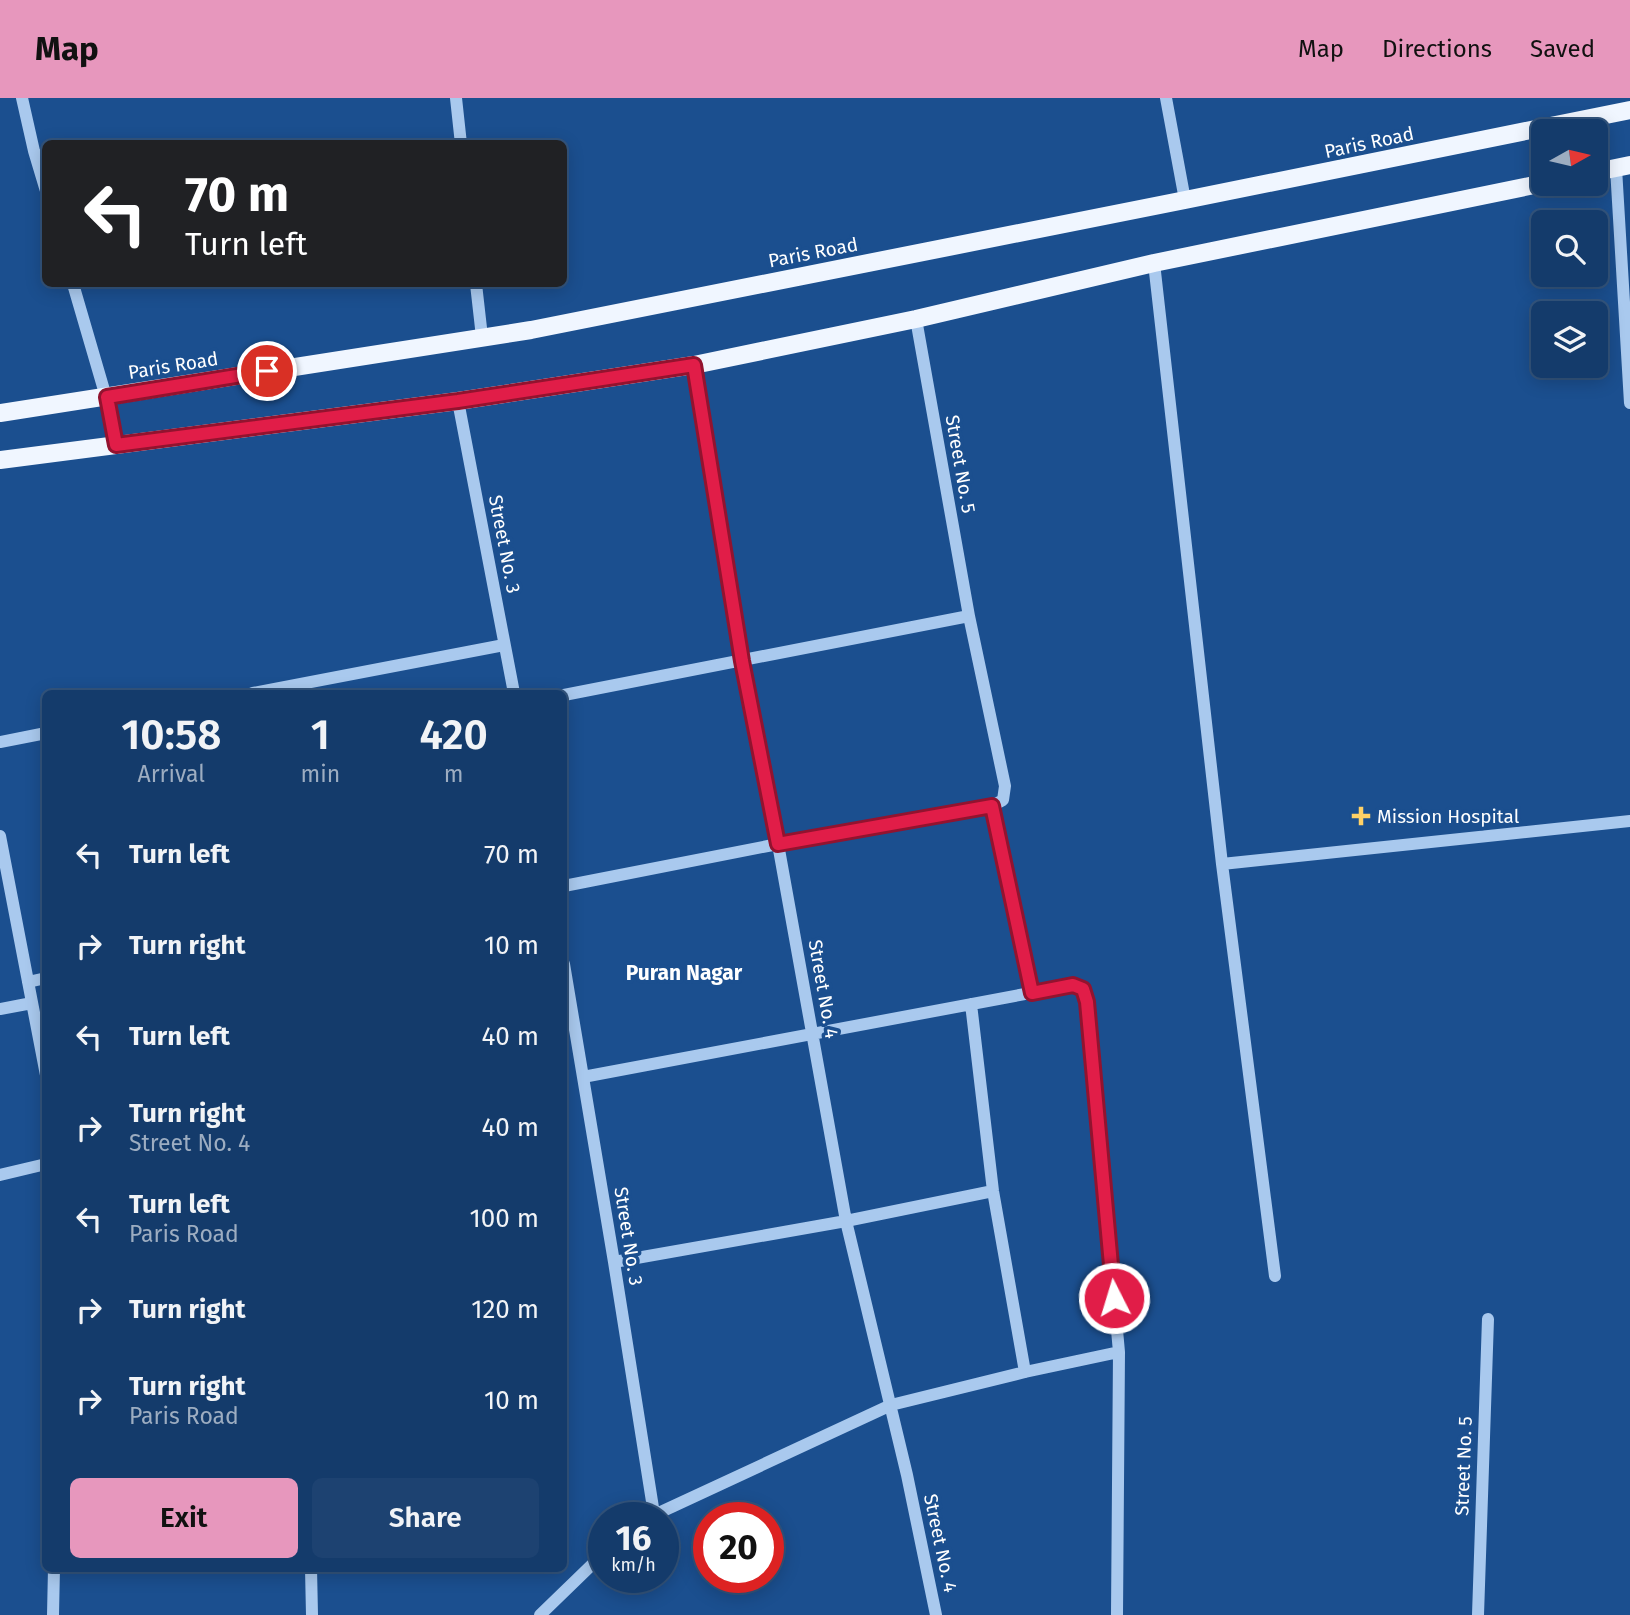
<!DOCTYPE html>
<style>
body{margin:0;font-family:"Fira Sans",sans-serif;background:#1d4271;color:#f1f3f6;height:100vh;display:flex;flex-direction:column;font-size:26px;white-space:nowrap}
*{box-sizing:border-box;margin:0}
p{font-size:23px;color:#9dadc1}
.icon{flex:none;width:38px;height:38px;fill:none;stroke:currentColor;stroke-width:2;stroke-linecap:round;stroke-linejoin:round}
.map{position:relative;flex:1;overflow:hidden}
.drawer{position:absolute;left:42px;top:592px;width:525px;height:882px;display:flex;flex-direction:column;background:#143b6b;border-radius:10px;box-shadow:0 4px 18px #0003,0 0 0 2px #33557e}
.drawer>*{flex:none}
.top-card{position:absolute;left:42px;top:42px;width:525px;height:147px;border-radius:10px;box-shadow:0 4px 18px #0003,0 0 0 2px #33557e;background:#202124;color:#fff;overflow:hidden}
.needle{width:46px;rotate:82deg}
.controls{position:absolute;left:1531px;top:21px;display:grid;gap:14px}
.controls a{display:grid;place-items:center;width:77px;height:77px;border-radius:10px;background:#143b6b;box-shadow:0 4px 18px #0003,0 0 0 2px #33557e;font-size:35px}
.speed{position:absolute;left:588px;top:1404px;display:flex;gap:14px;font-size:35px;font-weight:700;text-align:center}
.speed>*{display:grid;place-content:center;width:91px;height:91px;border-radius:50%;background:#143b6b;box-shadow:0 4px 18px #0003,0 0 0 2px #33557e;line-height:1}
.speed small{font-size:18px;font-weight:400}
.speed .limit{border:10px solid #d22;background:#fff;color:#111}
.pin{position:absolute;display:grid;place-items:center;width:60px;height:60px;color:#fff;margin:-30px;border:4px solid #fff;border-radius:50%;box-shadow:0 2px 7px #0007}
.me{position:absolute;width:77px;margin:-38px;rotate:355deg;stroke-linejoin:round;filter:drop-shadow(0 0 5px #0008)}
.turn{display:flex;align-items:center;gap:24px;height:147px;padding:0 28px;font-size:32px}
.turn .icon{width:91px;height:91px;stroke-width:2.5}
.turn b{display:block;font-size:49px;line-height:60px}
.eta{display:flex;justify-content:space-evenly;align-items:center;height:119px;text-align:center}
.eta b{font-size:42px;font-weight:600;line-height:49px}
.button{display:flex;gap:14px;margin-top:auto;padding:14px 28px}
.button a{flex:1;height:80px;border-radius:10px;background:#e797bd;color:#111;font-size:28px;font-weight:600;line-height:80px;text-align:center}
.button a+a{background:#1d4271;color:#f1f3f6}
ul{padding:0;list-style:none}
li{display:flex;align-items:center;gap:21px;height:91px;padding:0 28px}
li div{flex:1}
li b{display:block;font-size:26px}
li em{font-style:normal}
header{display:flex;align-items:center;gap:42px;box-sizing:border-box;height:98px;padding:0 35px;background:#e797bd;color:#111}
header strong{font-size:33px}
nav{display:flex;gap:38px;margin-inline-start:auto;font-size:24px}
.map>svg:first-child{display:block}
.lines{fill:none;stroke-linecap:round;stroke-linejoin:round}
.minor{stroke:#a9c9ee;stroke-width:12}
.major{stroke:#f0f6ff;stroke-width:18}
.route-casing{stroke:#92132f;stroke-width:18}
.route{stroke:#e11d48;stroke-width:12}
.poi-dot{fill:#ffd166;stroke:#1b4f8f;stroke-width:2.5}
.labels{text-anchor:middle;stroke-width:7;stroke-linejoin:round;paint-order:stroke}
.street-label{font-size:19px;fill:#fff;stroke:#1b4f8f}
.poi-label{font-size:19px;fill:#fff;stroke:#1b4f8f;text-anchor:start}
.neighbourhood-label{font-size:21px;font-weight:bold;fill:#fff;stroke:#1b4f8f}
</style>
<header>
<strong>Map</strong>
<nav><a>Map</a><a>Directions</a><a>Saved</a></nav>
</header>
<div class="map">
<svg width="1630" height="1517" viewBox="0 0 1630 1517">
<rect width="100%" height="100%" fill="#1b4f8f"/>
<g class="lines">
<!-- minor -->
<path class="minor" d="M22,0L34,53L46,93
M456,0L461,46
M1166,0L1185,102
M1616,70L1630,305
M1154,165L1222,766L1275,1178
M73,186L106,299L116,347
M476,186L482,239
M916,221L969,518
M694,267L742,563L778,746L846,1123L907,1377L936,1517
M458,303L514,595
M253,595L504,547
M564,597L969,518L1005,688L1003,702L992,708L778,746L564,788
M0,644L46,635
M992,708L1032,895
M0,738L46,977
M1222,766L1630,723
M564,866L614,1164L654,1416
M28,884L46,880
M971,906L993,1093L1025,1274
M0,911L32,905
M583,979L1073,887L1083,891L1087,904L1119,1254L1117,1517
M0,1077L46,1066
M614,1164L846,1123L993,1093
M650,1419L891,1307L1025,1274L1119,1254
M311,1470L312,1517
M53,1517L54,1470
M540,1517L604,1455
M1478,1517L1488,1221"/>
<!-- major -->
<path class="major" d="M1596,74L1630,67
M0,315L531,232L1185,102L1630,12
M0,362L458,303L694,267L916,221L1154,165L1544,85"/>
</g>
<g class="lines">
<!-- route casing -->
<g class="route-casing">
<path id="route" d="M267,273L107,299L116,347L458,303L694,267L742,563L778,746L992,708L1032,895L1073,887L1083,891L1087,904L1114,1200"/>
</g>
<!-- route -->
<use href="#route" class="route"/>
</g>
<!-- markers -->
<path class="poi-dot" d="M1357.5 707.5h7v7h7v7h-7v7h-7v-7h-7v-7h7z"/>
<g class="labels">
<!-- street labels -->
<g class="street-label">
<text transform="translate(1369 44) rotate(-12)" y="7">Paris Road</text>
<text transform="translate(813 154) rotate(-11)" y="7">Paris Road</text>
<text transform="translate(173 267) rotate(-9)" y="7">Paris Road</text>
<text transform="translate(961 366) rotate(80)" y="7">Street No. 5</text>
<text transform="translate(505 446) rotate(79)" y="7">Street No. 3</text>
<text transform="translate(824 891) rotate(80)" y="7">Street No. 4</text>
<text transform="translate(629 1138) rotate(81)" y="7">Street No. 3</text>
<text transform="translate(1463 1368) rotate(-88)" y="7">Street No. 5</text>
<text transform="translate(941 1445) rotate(78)" y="7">Street No. 4</text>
</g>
<!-- poi labels -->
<g class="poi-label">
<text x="1377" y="725">Mission Hospital</text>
</g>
<!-- neighbourhood labels -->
<g class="neighbourhood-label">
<text x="684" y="882">Puran Nagar</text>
</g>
</g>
</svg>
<div class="controls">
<a><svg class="needle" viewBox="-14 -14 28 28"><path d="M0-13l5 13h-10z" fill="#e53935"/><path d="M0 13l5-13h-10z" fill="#9dadc1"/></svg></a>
<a><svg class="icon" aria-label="search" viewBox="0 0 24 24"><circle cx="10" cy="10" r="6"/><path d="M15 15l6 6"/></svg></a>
<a><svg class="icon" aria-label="layers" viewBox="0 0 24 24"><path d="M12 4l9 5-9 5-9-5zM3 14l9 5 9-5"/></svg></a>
</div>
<div class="speed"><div>16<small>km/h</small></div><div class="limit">20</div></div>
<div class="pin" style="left:267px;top:273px;background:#d93025"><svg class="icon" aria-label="arrive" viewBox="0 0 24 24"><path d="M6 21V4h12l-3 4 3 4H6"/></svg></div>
<svg class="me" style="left:1114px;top:1200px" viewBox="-20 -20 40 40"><circle r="17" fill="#e11d48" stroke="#fff" stroke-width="3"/><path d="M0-11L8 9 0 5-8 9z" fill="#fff"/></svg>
<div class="top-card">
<div class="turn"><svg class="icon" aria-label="left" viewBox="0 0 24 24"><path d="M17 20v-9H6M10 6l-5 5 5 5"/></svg><div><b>70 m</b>Turn left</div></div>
</div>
<section class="drawer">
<div class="eta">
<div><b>10:58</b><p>Arrival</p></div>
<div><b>1</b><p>min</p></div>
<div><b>420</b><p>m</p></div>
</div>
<ul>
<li><svg class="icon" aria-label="left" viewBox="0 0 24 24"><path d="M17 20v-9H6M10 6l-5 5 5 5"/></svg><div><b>Turn left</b></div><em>70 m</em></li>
<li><svg class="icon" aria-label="right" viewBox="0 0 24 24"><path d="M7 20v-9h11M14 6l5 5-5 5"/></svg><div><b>Turn right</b></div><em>10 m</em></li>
<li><svg class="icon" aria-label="left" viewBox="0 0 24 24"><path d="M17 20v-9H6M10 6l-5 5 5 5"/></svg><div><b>Turn left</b></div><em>40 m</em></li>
<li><svg class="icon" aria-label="right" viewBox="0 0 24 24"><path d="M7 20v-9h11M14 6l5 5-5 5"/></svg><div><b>Turn right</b><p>Street No. 4</p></div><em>40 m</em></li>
<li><svg class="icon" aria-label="left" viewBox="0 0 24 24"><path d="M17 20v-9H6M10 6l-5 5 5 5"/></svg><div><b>Turn left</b><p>Paris Road</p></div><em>100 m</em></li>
<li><svg class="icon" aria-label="right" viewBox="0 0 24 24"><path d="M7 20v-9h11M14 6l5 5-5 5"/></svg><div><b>Turn right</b></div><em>120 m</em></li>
<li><svg class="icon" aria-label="right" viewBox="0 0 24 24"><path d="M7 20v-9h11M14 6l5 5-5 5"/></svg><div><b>Turn right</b><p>Paris Road</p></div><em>10 m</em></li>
</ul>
<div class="button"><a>Exit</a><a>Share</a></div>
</section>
</div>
